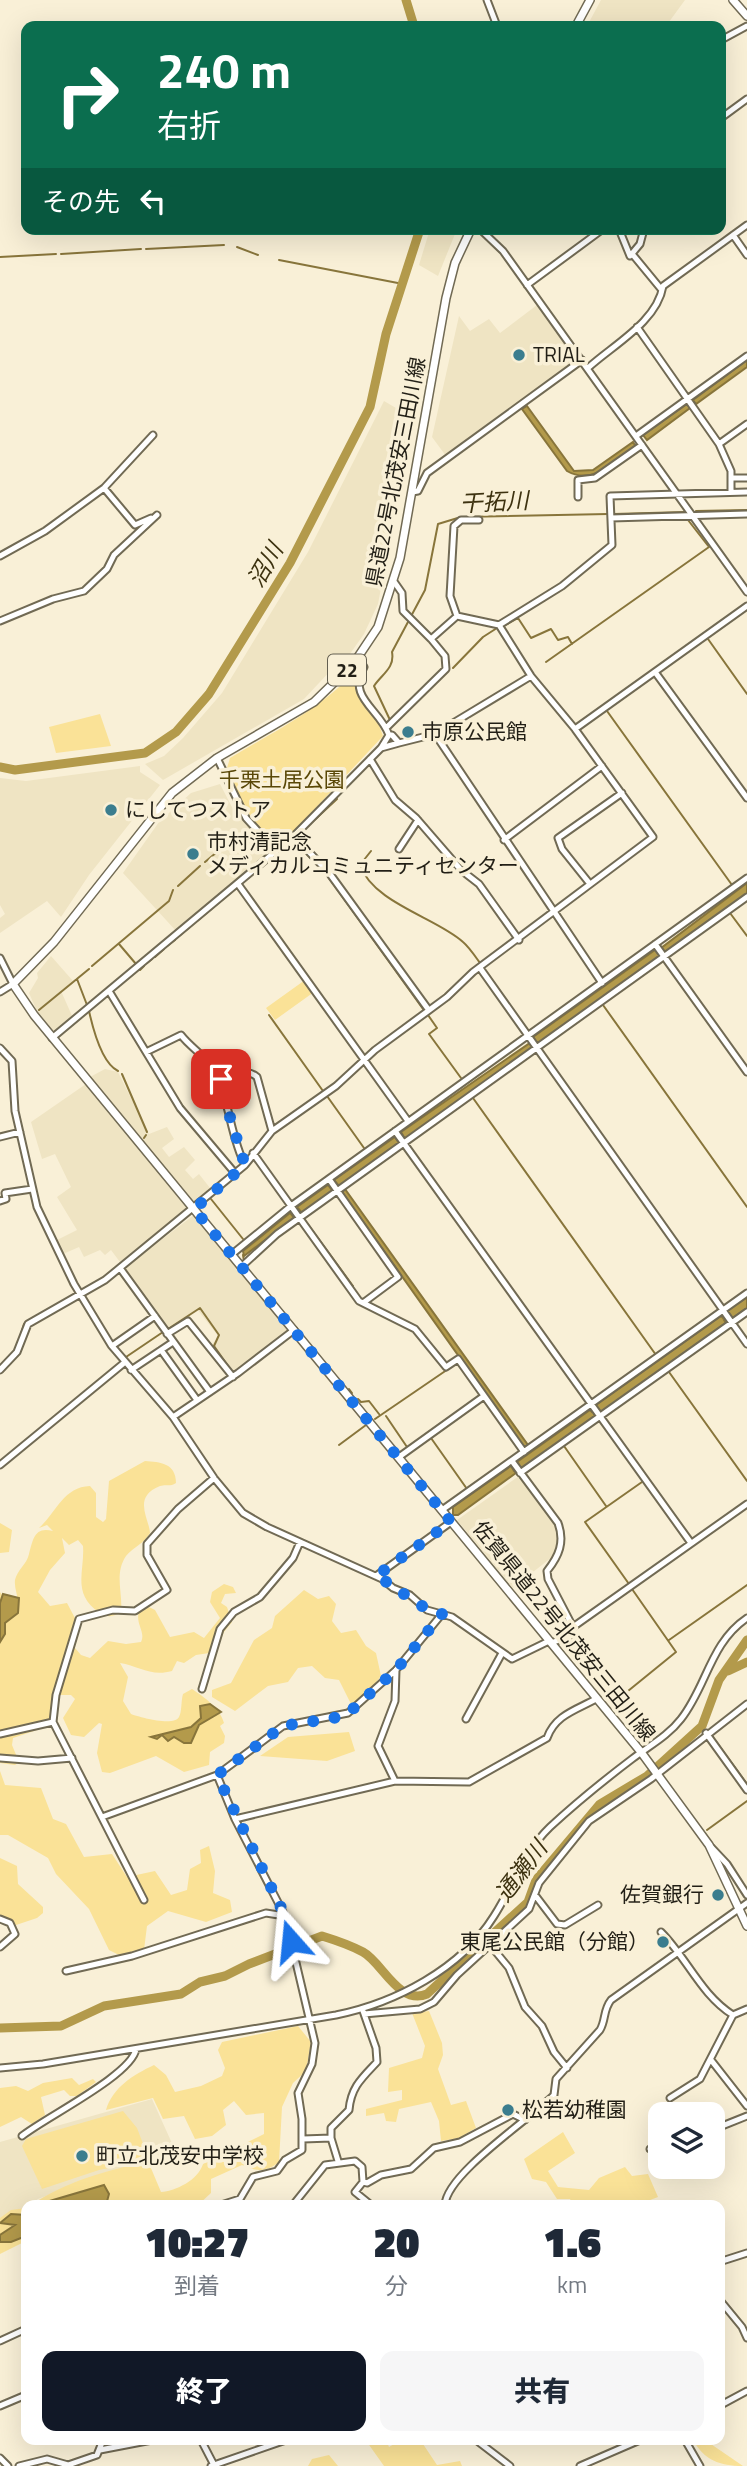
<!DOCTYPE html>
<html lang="ja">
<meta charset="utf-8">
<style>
body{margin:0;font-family:"Titillium Web","Noto Sans JP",sans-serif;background:#f6f6f7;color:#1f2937;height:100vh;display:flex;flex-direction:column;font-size:26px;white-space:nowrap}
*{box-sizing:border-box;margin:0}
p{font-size:23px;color:#747a83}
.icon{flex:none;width:38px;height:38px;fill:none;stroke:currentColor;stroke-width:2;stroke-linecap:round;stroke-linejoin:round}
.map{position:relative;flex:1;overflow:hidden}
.drawer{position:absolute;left:21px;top:2200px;width:704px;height:245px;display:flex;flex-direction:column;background:#fff;border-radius:14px;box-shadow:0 7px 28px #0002}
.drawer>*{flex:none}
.guide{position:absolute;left:21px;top:21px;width:705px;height:214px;border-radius:14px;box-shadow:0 7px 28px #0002;background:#0b6e4f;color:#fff;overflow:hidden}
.buttons{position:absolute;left:648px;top:2102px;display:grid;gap:14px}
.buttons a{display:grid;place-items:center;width:77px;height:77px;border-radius:14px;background:#fff;box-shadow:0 7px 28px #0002;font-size:35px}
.pin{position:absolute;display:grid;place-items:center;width:60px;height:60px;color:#fff;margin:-30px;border-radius:14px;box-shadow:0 4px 10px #0006}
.me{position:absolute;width:77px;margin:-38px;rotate:342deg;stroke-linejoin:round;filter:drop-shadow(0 0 5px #0008)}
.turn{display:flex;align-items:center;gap:24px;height:147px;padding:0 21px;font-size:32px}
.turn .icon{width:91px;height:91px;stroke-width:2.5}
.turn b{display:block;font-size:49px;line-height:60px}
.then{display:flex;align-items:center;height:66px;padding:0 21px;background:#0003;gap:14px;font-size:26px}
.eta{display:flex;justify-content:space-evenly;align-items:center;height:119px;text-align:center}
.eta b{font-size:42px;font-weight:800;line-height:49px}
.cta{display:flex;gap:14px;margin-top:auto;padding:14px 21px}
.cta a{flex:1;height:80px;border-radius:14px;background:#111827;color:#fff;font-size:28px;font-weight:800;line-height:80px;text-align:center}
.cta a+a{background:#f6f6f7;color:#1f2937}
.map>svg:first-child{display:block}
.built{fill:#efe4c3}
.green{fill:#fae297}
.water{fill:#b39a4b;stroke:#88753b;stroke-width:2}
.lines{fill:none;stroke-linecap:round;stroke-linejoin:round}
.stream{stroke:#88753b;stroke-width:2}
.river{stroke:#b39a4b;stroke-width:9}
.minor-casing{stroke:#716a54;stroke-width:9}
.major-casing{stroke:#716a54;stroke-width:10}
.minor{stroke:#fff;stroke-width:5}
.major{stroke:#fff;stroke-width:7}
.route{stroke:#1a73e8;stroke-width:12;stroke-dasharray:0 21.6}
.poi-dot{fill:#3b7d8e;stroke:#f9f0d7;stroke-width:2.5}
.labels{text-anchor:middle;stroke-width:7;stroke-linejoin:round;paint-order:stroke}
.shield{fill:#f9f0d7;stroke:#625e50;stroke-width:2}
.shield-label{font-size:19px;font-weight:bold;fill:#221f16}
.poi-label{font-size:21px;fill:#221f16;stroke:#f9f0d7;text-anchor:start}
.street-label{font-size:21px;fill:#221f16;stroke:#f9f0d7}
.park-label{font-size:21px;fill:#594706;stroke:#f9f0d7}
.water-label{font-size:23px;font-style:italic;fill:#3d3210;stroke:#f9f0d7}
</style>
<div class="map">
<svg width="747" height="2466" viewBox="0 0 747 2466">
<rect width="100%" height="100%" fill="#f9f0d7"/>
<!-- built -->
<path class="built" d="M601,0H685L666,26H587Z
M430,229H457L438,276L419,265Z
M537,305L577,360L446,456L432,437L459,316L470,331L489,319L500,333Z
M384,401L413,418L378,604L364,634L340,668L334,667L304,699L163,780L145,764L164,756L183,738L222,693L308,552Z
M140,766V772L160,785L89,875L61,917L47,901L0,933V918L5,914L0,905V778L26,781Z
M220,784L234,811L272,851L177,932L123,873L159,822L191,793Z
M51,956L73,981L61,991L73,1018L55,1034L36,1009L29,993L38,978L37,973Z
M105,1069L118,1072L149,1134L167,1127L174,1139L162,1148L169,1157L184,1147L195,1160L185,1170L193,1179L199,1174L210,1188L194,1203L90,1077Z
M86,1084L187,1208L120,1262L111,1250L105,1255L100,1250L84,1257L79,1247L63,1254L57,1240L77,1230L57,1197L71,1187L55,1154L42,1159L31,1122Z
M194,1215L289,1331L235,1374L212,1344L219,1337L197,1309L168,1330L123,1269Z
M519,1476L558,1526L557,1553L513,1588L457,1520Z
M152,2099L175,2150L153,2161L97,2176L38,2199L0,2222V2142Z"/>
<!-- green -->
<path class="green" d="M360,666L355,689L378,722L383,736L281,845C256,840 237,789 227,768L230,758C277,730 324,707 360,666Z
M100,714L111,746L56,753L49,727Z
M305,980L314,992L275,1020L266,1008Z
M145,1461C160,1462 176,1463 176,1483C170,1487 166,1484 160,1486C132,1497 149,1518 150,1533C144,1544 133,1547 126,1556C114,1574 123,1593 121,1611C114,1617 108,1618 100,1613C71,1594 85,1571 83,1546L78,1540L69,1545L62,1538L65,1553L50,1570L38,1592L50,1606L67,1603L77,1622L75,1648L81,1655L90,1658L108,1641L126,1644L141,1642C146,1632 135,1623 139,1612L149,1607L155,1610L170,1637L194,1632L204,1638L220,1618L210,1602L212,1592L224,1584L233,1587L236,1593L225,1594L221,1603L227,1607L232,1622L224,1632L216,1652L196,1655L184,1663L177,1661L172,1671C151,1677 139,1666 120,1663L128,1677L123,1701L131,1714C139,1717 174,1727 179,1717C182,1712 181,1700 183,1694L192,1689C204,1697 220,1708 224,1723L220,1726L225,1736L224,1743L210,1752L209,1765L184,1772L156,1756L110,1773L102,1772L97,1753L102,1724L99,1723L84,1737L71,1735L63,1718L75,1699L71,1695H58L52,1725L13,1738L12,1745L19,1762L15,1765L0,1763V1592L4,1598L18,1603C18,1595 14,1588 15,1580C17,1570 27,1564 29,1554C33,1540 34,1526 53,1531L47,1525L39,1528C56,1513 63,1487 90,1486L96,1493V1517L103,1522L106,1519L109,1481Z
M0,1523L12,1530L9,1552L0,1553Z
M304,1590L318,1599L329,1596L336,1604L332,1621L341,1633L356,1630L366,1646L376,1653L381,1676L359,1703L351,1704L339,1680L325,1678L312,1666L298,1668L288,1682L268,1686L235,1711L212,1697V1690L231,1683L254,1640L272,1628L275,1616Z
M349,1732L355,1751L327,1761L260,1756L288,1737Z
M0,1771L5,1785L41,1788L53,1819L66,1824L84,1857L112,1854L127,1877L155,1871L171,1895L187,1890L190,1869L201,1863L200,1850L209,1846L215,1871L213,1893L230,1900L232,1912L206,1922L168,1911L147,1926L144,1950L119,1955L109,1950L89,1909L56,1874L48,1858L8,1835H0Z
M0,1858L17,1866L18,1884L43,1907V1913L37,1918L16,1925L0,1916Z
M429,2011L442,2043L443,2055L438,2069L451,2105L466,2101L476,2128L459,2138L441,2141L439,2121L431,2102L399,2109L396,2122L386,2121L384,2113L366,2116V2109L402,2100V2090L388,2092L389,2068L422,2058L425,2046L412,2013Z
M298,2026L311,2042L306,2071L293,2083L282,2107L279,2162C267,2172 256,2172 242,2165L211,2179V2193L198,2205H31C66,2181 107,2171 148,2161L161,2192C176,2191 198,2180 203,2164L264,2134V2113L246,2115L234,2101L223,2110L226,2125L212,2136L195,2139L184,2116L163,2119L153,2098L106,2110C113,2087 133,2075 154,2065L166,2075L175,2092L201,2086L222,2076L225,2068L218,2050L222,2042Z
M72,2078L79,2085L93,2079L96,2082L77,2096H70L64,2090L41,2097L45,2115L32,2124L21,2117L0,2127V2088L16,2086L28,2091L43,2083Z
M123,2111L137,2128L147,2154L140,2162L99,2170L42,2189L22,2146L26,2139Z
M563,2132L575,2153L548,2171L558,2187L589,2190L599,2178L625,2167L632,2176L648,2174L658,2197L637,2205H573L570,2199H557L546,2182L532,2179L524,2159Z
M26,2208V2241L0,2254V2218L11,2210Z
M369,2440H386L389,2447L401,2440H429L423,2444L437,2465L460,2461L462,2466H384L367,2442Z
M693,2440H705L743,2466C720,2466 704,2460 693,2440Z
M329,2455L338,2466H308L312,2459Z"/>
<!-- water -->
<path class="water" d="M747,360V367L696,404L693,400Z
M687,404L690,408L647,440L643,435Z
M527,406L574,471L593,470L633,442L636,447C615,461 593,486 567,471L522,409Z
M747,883V894L405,1139L401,1132L534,1040L533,1037L655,950L657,951Z
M395,1137L399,1143L339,1186L334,1180Z
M328,1185L333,1191L302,1213L297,1207Z
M345,1189L528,1445L524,1448L342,1192Z
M290,1213L294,1218L244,1256L243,1251Z
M747,1297V1308L733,1318L730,1316L724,1320L726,1323L601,1413L599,1410L594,1414L595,1417L522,1469L520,1467L514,1471L516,1473L458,1515H453V1507L511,1466L513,1469L519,1465L517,1462L590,1410L592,1412L597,1409L596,1405L721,1316L723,1318L729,1314L727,1311Z
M3,1594L19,1598L18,1613L5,1623V1634L0,1642V1603Z
M210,1704L221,1712L199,1725L191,1743H184L174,1737L168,1741L162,1735L157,1739L151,1737L191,1727L201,1718L200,1706Z
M104,2185L109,2194L106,2205H36Z
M11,2214L26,2215V2236L11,2242H0V2235L15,2225L0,2223Z"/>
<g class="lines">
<!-- stream -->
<path class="stream" d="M237,247L258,255
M146,249L224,245
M61,254L141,249
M0,257L56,254
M279,260L403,284
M696,511L747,510
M614,514L685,512
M504,626L518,618L531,638L551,629L558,640L568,637L572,644
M708,639L747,694
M546,662L709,547L688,520
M453,668L483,637L497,628
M607,711L732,885
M390,720L374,686C382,674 395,668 392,652L425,590L438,524L461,517L608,514
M308,826L337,799
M299,836L303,831
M221,849L241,838
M371,851L360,865C373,903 437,918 463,942C469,947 475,956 480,963
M205,862L217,852
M242,883L293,840L326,874L423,1009
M178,886L200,866
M730,913L747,936
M197,921L235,889
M179,936L192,925
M119,944L136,964
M167,946L175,940
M155,957L164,949
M591,962L607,984
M147,963L152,959
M92,966L169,901L173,890
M140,970L144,966
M485,970L528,1031
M77,979L87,1005
M603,1005L747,1207
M39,1010L89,969
M89,1011C93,1029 102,1063 118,1071
M269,1015L323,1091
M428,1015L437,1028L429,1034L461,1078
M122,1074L147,1132
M327,1096L364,1148
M473,1098L656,1355
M144,1138L146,1135
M211,1199L243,1239
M304,1219L353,1286
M243,1255L244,1261
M128,1258L150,1239
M100,1280L113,1270
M168,1329L200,1308L219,1335L214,1346L233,1373
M20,1337L24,1324L34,1317
M126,1357L163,1332
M669,1372L747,1481
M349,1389L352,1393
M358,1399L361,1402L369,1401L379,1414
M386,1416L407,1447
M375,1419L457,1363
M431,1438L467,1489
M339,1445L366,1425
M564,1446L606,1506
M629,1584L585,1522L642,1482
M669,1640L747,1585
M628,1691L676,1652L632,1589
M715,1740L747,1784
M707,1830L747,1801"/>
<!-- river -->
<path class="river" d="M406,0L414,26
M0,767L15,770L145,753L176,732L209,694L290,563L370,407L386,334L420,229
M728,1671L747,1662
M0,2028L61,2026L104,2006L181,1994L200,1982L225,1976L249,1964L322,1936C335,1940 350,1945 363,1952C382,1962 399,2006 427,1994L528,1902L536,1880L600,1804L647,1776L702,1726L719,1680L747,1640"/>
<!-- minor casing -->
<g class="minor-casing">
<path id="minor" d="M487,0L497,26
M721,40L747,26
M721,118L747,99
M480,229L503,251L747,592
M619,229L630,256L640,244L644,229
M733,235L747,255
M633,255L661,289
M527,285L603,229
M637,327L719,444L731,471V492
M588,368C613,345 657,322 663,286L747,225
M636,436L747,356
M719,444L747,424
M731,478H747
M104,488L135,525L151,518
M412,492L418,491L427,473L582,360
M578,497V480L595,478L642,445
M611,518L747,514
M0,556L45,531L104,488L153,435
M395,583L402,593L403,611L431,639L457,616L499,625L562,586L612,545L610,496L747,492
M457,616L450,596L454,526L461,520H479
M0,621L53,599L84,591L107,569L114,555L157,515
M358,657L364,667C347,698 379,708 389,735H392L399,743L435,734L531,676
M655,672L747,798
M386,728L446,669L445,656L431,639
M575,729L747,606
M435,734L602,983
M381,748L399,743
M217,758L246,818L276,851
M370,759L395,800L416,818L461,870L479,884L519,940
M294,836L330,874L428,1009
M504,840L602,766
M399,849L418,820
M238,884L408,1121
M590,884L562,849L558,838L622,793
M655,944L747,1072
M0,958L13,984L0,992
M480,968L747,1344
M109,991L180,1108L234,1172
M52,1038L294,836L381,748L389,735
M0,1048L12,1061L15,1111L37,1207L74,1284L111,1345L173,1417L214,1478L243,1513L267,1527L382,1579L393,1588L410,1595L427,1610L452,1617L512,1659L549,1641
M146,1052L181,1035C190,1047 203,1054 211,1066C230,1096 229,1134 245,1165
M218,1079L227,1081C240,1077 245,1067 257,1077L272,1131
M395,1131L691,1543
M0,1137L20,1132
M253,1153L359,1301L415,1329L446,1367L458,1359L524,1452
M329,1179L398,1277L363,1303
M0,1201L6,1199L5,1193L32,1189
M231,1255L291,1206L747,878
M241,1267L277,1234L747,897
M120,1268L210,1392
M167,1334L188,1321L233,1377
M112,1346L155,1316
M161,1350L197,1400
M0,1370L17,1352L28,1324L105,1280L245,1165L272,1131L336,1086L375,1050L447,997L473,972L653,837L575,729L531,676L499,625
M131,1370L173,1342
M173,1417L238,1373L294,1330
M399,1457L484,1396
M512,1461L558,1523C565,1542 559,1556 547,1571L548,1579L573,1627
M0,1465L124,1363
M520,1473L747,1312
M442,1510L747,1293
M376,1576L451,1522
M551,1643L570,1636L573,1627L747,1504
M202,1689L220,1629L234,1612L260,1597L293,1558L300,1542
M466,1719L501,1655
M706,1733L747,1790
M0,1734L53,1722
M0,1758L38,1761L72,1758
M217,1775L235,1819L285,1916L315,2043L312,2064L298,2093L302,2119V2150L285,2160L277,2171L253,2177L240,2199L221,2205
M395,1781L378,1746L395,1701L396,1670
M102,1817L217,1775L283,1726L348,1713L396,1670L442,1614
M235,1819L395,1781L469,1782L547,1738C555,1715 576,1710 596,1699
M711,1847L727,1864L747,1895
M535,1895L557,1924L565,1925L598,1905
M144,1900L53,1722L56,1695L79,1619L113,1610L135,1611L167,1590L147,1555V1544L178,1509L214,1478
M0,1919L10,1923L15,1934L0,1947
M661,1932C687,1958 701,1995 733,2015
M481,1934L509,1968L525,2007L542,2026L554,2052L567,2068
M66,1971L132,1956L266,1913L285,1916
M364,2014L420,2009L434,2002L457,1975L529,1909L539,1883L589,1821L651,1779L747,1704
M711,2060L747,2106
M0,2068L43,2064L336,2015C395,2003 461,1969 494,1916C514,1885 523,1853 550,1827C576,1803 603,1781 632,1759C649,1746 668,1736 681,1719C707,1686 710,1643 747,1618
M670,2098L700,2079L733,2015L747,2009
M712,2130L747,2116
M22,2136C44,2118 132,2075 136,2049
M331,2138L338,2161
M303,2139L331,2138V2128L349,2110C351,2087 362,2078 377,2062L376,2048L363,2011
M650,2149L660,2147
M363,2182L355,2192L371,2205
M293,2205L325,2165L355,2161L362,2167L363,2182L367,2183L381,2175L411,2169L434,2148L460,2142L513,2114L525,2120
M445,2205C446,2174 530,2119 554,2095L556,2079L600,2030C606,2020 603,2010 611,2000L747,1903
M719,2262L747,2253
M719,2299L742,2327L747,2338
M0,2341L26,2329
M0,2406L26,2395
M719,2406L747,2391
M201,2440L214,2465
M476,2440L510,2466
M685,2440L700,2466
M100,2450L152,2440
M0,2458L8,2466
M19,2466L47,2459L68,2465L97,2455L103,2440
M211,2466L286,2440
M580,2466L640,2440"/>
</g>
<!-- major casing -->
<g class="major-casing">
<path id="major" d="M733,0L747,16
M576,26L590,0
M471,229L455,263L446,298L400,558L378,627L354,663L314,702L217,758L172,793L54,942L13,984L34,1015L641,1752L709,1845L747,1926"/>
</g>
<!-- minor -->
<use href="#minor" class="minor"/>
<!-- major -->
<use href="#major" class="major"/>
</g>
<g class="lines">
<!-- route -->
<path class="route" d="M221,1079H218L245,1165L194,1209L451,1522L376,1576C395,1585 422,1611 442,1614L396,1670L354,1708L339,1717L283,1726L217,1775L285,1916L291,1941"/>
</g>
<!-- markers -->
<g class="poi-dot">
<circle cx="519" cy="355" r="7"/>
<circle cx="408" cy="732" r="7"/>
<circle cx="111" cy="810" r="7"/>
<circle cx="193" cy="854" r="7"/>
<circle cx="718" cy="1895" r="7"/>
<circle cx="663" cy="1942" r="7"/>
<circle cx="508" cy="2110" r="7"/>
<circle cx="82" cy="2156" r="7"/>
</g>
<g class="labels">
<!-- shield labels -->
<rect class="shield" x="328" y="654.5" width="38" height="31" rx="5"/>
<g class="shield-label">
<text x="347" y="677">22</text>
</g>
<!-- poi labels -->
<g class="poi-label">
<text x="533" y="362">TRIAL</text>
<text x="422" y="739">市原公民館</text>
<text x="125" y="817">にしてつストア</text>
<text x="207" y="849">市村清記念<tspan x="207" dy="24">メディカルコミュニティセンター</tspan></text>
<text x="704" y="1902" text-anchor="end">佐賀銀行</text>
<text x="649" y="1949" text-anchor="end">東尾公民館（分館）</text>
<text x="522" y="2117">松若幼稚園</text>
<text x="96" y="2163">町立北茂安中学校</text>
</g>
<!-- street labels -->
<g class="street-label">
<text transform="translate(396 472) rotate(-79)" y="7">県道22号北茂安三田川線</text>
<text transform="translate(564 1631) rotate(51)" y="7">佐賀県道22号北茂安三田川線</text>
</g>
<!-- park labels -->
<g class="park-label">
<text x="282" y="787">千栗土居公園</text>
</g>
<!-- water labels -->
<g class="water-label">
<text transform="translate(494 502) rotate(-3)" y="8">干拓川</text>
<text transform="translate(265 565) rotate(-60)" y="8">沼川</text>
<text transform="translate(521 1871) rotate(-53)" y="8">通瀬川</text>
</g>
</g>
</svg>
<div class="buttons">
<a><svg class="icon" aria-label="layers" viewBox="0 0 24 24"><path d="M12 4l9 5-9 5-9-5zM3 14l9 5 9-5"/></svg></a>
</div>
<div class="pin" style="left:221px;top:1079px;background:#d93025"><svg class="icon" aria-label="arrive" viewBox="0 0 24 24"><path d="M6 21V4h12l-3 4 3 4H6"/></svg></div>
<svg class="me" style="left:291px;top:1941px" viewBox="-20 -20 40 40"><path d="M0-17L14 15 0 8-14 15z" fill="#1a73e8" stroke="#fff" stroke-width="4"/></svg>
<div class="guide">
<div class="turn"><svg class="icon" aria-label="right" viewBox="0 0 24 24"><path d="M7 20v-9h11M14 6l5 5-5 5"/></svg><div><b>240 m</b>右折</div></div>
<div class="then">その先<svg class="icon" aria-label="left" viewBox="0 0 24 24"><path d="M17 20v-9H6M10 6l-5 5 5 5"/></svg></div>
</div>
<section class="drawer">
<div class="eta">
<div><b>10:27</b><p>到着</p></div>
<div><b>20</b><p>分</p></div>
<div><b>1.6</b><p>km</p></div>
</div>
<div class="cta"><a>終了</a><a>共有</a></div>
</section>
</div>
